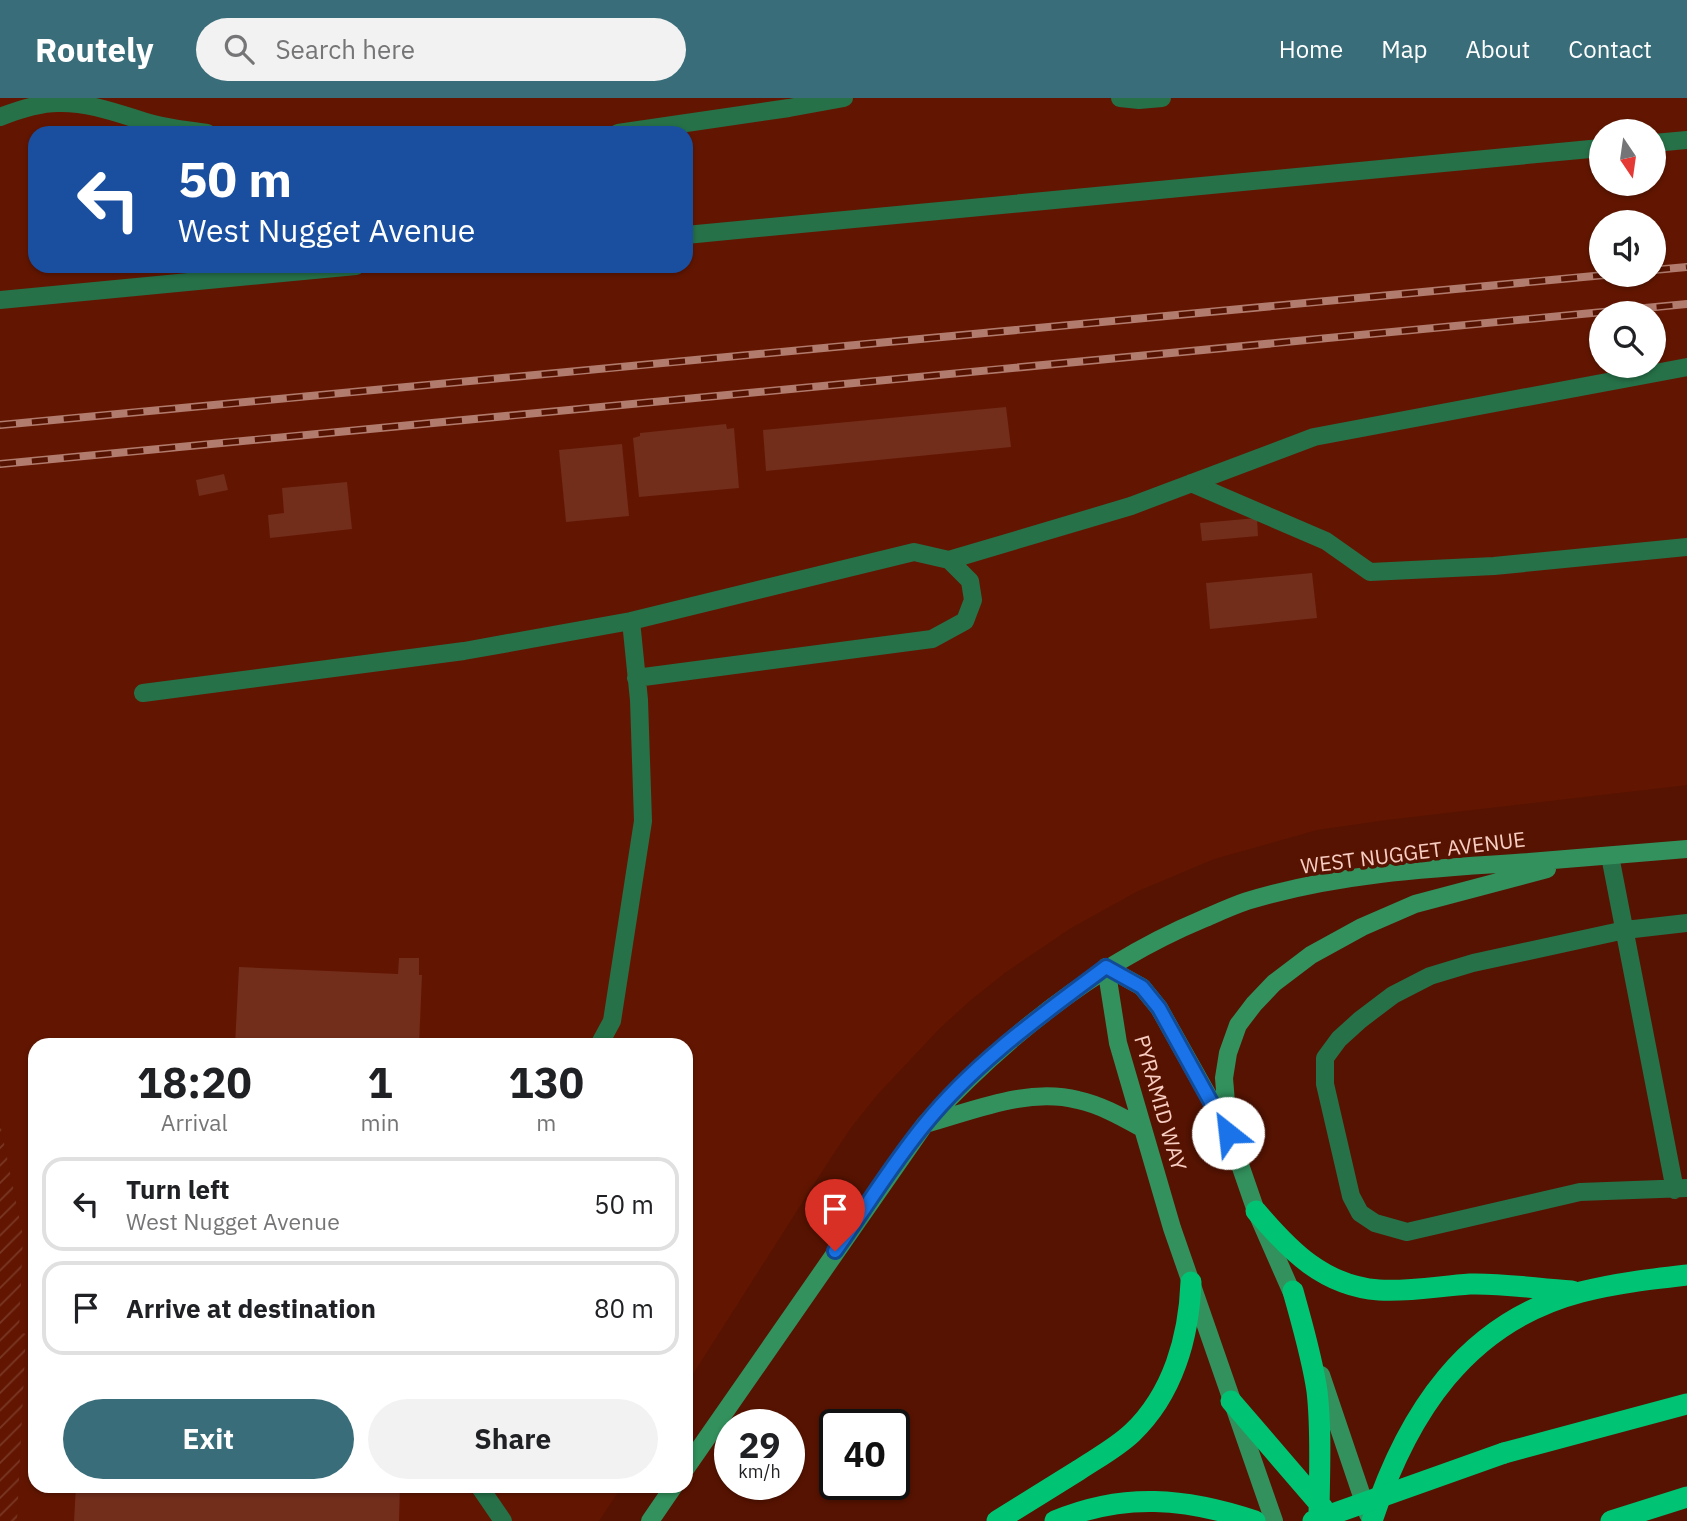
<!DOCTYPE html>
<style>
body{margin:0;font-family:"IBM Plex Sans",sans-serif;background:#f2f2f2;color:#202124;height:100vh;display:flex;flex-direction:column;font-size:26px;white-space:nowrap}
*{box-sizing:border-box;margin:0}
p{font-size:23px;color:#757577}
.icon{flex:none;width:38px;height:38px;fill:none;stroke:currentColor;stroke-width:2;stroke-linecap:round;stroke-linejoin:round}
.map{position:relative;flex:1;overflow:hidden}
.drawer{position:absolute;left:28px;top:940px;width:665px;height:455px;display:flex;flex-direction:column;background:#fff;border-radius:21px;box-shadow:0 2px 5px #0004}
.drawer>*{flex:none}
.guide{position:absolute;left:28px;top:28px;width:665px;height:147px;border-radius:21px;box-shadow:0 2px 5px #0004;background:#1a4fa0;color:#fff;overflow:hidden}
.needle{width:46px;rotate:167deg}
.tools{position:absolute;left:1589px;top:21px;display:grid;gap:14px}
.tools a{display:grid;place-items:center;width:77px;height:77px;border-radius:50%;background:#fff;box-shadow:0 2px 5px #0004;font-size:35px}
.speed{position:absolute;left:714px;top:1311px;display:flex;gap:14px;font-size:35px;font-weight:700;text-align:center}
.speed>*{display:grid;place-content:center;width:91px;height:91px;border-radius:50%;background:#fff;box-shadow:0 2px 5px #0004;line-height:1}
.speed small{font-size:18px;font-weight:400}
.speed .limit{border:4px solid #111;border-radius:10px;background:#fff;color:#111}
.pin{position:absolute;display:grid;place-items:center;width:60px;height:60px;color:#fff;margin:-72px -30px;border-radius:50% 50% 50% 0;rotate:-45deg;box-shadow:0 0 7px #0007}
.pin .icon{rotate:45deg}
.me{position:absolute;width:77px;margin:-38px;rotate:331deg;stroke-linejoin:round;filter:drop-shadow(0 0 5px #0008)}
.turn{display:flex;align-items:center;gap:24px;height:147px;padding:0 35px;font-size:32px}
.turn .icon{width:91px;height:91px;stroke-width:2.5}
.turn b{display:block;font-size:49px;line-height:60px}
.eta{display:flex;justify-content:space-evenly;align-items:center;height:119px;text-align:center}
.eta b{font-size:42px;font-weight:700;line-height:49px}
.action{display:flex;gap:14px;margin-top:auto;padding:14px 35px}
.action a{flex:1;height:80px;border-radius:42px;background:#396d7a;color:#fff;font-size:28px;font-weight:700;line-height:80px;text-align:center}
.action a+a{background:#f2f2f2;color:#202124}
ul{padding:0;list-style:none}
li{display:flex;align-items:center;gap:21px;height:94px;margin:0 14px 10px;padding:0 21px;border:4px solid #e0e0e0;border-radius:21px}
li div{flex:1}
li b{display:block;font-size:26px}
li em{font-style:normal}
header{display:flex;align-items:center;gap:42px;box-sizing:border-box;height:98px;padding:0 35px;background:#396d7a;color:#fff}
header strong{font-size:33px}
nav{display:flex;gap:38px;margin-inline-start:auto;font-size:24px}
.search{width:490px;height:63px;background:#f2f2f2;display:flex;align-items:center;gap:18px;box-sizing:border-box;padding:0 24px;border-radius:38px;color:#757577;font-size:26px}
.map>svg:first-child{display:block}
.built{fill:#621601;fill-rule:evenodd}
.industrial{fill:url(#industrial-furrows)}
.building{fill:#722d1b}
.lines{fill:none;stroke-linecap:round;stroke-linejoin:round}
.lane{stroke:#267148;stroke-width:18}
.secondary{stroke:#32915d;stroke-width:18}
.highway{stroke:#00c373;stroke-width:21}
.rail-casing{stroke:#b17b6d;stroke-width:8}
.rail{stroke:#571301;stroke-width:5;stroke-dasharray:16;stroke-linecap:butt}
.highway-bridge{stroke:#00c373;stroke-width:21}
.route-casing{stroke:#114b97;stroke-width:18}
.route{stroke:#1a73e8;stroke-width:12}
.labels{text-anchor:middle;stroke-width:7;stroke-linejoin:round;paint-order:stroke}
.street-label{font-size:21px;fill:#f8cdc2;stroke:#571301}
</style>
<header>
<strong>Routely</strong>
<div class="search"><svg class="icon" aria-label="search" viewBox="0 0 24 24"><circle cx="10" cy="10" r="6"/><path d="M15 15l6 6"/></svg>Search here</div>
<nav><a>Home</a><a>Map</a><a>About</a><a>Contact</a></nav>
</header>
<div class="map">
<svg width="1687" height="1423" viewBox="0 0 1687 1423">
<defs>
<pattern id="industrial-furrows" width="10" height="10" patternUnits="userSpaceOnUse" patternTransform="scale(1.75)"><rect width="10" height="10" fill="#621601"/><path d="M-1 1l2-2M0 10L10 0M9 11l2-2" fill="none" stroke="#793724"/></pattern>
</defs>
<rect width="100%" height="100%" fill="#571301"/>
<!-- built -->
<path class="built" d="M0,0H1687V687L1386,722L1317,732L1214,761L1138,793L1071,830L1006,874L972,901L939,931L877,997L850,1031L821,1075L686,1287V947H35V1388H622L599,1423H17L26,1237L19,1234L23,1138L0,1025ZM1601,33H1654V86H1601ZM35,35H686V168H35ZM1601,124H1654V177H1601ZM1601,215H1654V268H1601Z"/>
<!-- industrial -->
<path class="industrial" d="M0,1025L23,1138L19,1234L26,1236L17,1423H0Z"/>
<!-- building -->
<path class="building" d="M1006,309L1011,349L766,373L763,332Z
M726,326L727,331L734,330L739,390L639,399L633,340L640,338V335Z
M622,346L629,418L566,424L559,352Z
M224,376L228,392L199,398L196,382Z
M347,384L352,431L270,440L268,417L284,415L282,390Z
M1257,420L1258,438L1202,443L1200,425Z
M1312,475L1317,520L1210,531L1206,485Z
M399,860H419V877H422L419,947H235L239,869L398,876Z
M76,1388H400L399,1423H74Z"/>
<g class="lines">
<!-- lane -->
<path class="lane" d="M1120,0L1139,2L1162,0
M0,19C18,12 38,5 58,5C91,4 122,17 153,26C171,31 189,32 207,35
M618,35L789,10L844,0
M1654,45L1687,42
M686,137L1601,50
M0,202L356,168
M1191,385L1326,443L1370,474L1494,468L1687,449
M949,462L1131,408L1314,339L1687,269
M143,595L464,553L631,523L914,454L949,462L970,483L973,502L965,523L932,541L636,580
M1610,758L1675,1092
M1687,825L1625,832L1473,865L1430,878L1393,897L1360,922L1339,941L1325,960V986L1351,1098L1360,1115L1375,1125L1407,1134L1580,1094L1687,1090
M599,947L612,923L643,723L639,602L631,523
M479,1388L503,1423"/>
<!-- secondary -->
<path class="secondary" d="M1106,869L1142,889L1159,910L1229,1035L1256,1113L1296,1204
M1106,869L1118,945L1172,1130L1274,1423
M925,1026C973,1013 1027,989 1078,1002C1101,1007 1122,1019 1142,1030
M1228,1029L1224,980L1228,955L1238,927L1254,906L1274,885L1311,857L1362,829L1415,806L1547,771
M1321,1277L1368,1416
M686,1370L925,1026C1003,941 1095,866 1203,821C1217,815 1232,808 1247,803C1338,775 1435,770 1529,764C1582,760 1634,755 1687,751
M650,1423L674,1388"/>
<!-- highway -->
<path class="highway" d="M1256,1113C1290,1153 1324,1188 1379,1192C1409,1194 1440,1188 1470,1186C1503,1185 1538,1191 1572,1193
M1293,1193C1302,1226 1312,1259 1317,1293C1322,1336 1319,1380 1319,1423
M1231,1303L1323,1410
M1504,1355L1687,1306
M997,1423C1024,1406 1052,1389 1079,1372C1097,1360 1116,1350 1132,1335C1173,1296 1189,1239 1191,1184
M1055,1423C1124,1394 1186,1400 1255,1423
M1372,1423C1407,1316 1466,1224 1581,1194C1616,1185 1652,1181 1687,1177
M1611,1423L1687,1399"/>
<!-- rail casing -->
<g class="rail-casing">
<path id="rail" d="M1654,172L1687,169
M0,327L1605,177
M0,366L1687,206"/>
</g>
<!-- rail -->
<use href="#rail" class="rail"/>
<!-- highway-bridge -->
<path class="highway-bridge" d="M1313,1423L1504,1355"/>
</g>
<g class="lines">
<!-- route casing -->
<g class="route-casing">
<path id="route" d="M835,1153C865,1111 892,1066 925,1026C975,964 1042,917 1106,869L1142,889L1159,910L1228,1035"/>
</g>
<!-- route -->
<use href="#route" class="route"/>
</g>
<g class="labels">
<!-- street labels -->
<g class="street-label">
<text transform="translate(1413 755) rotate(-7)" y="7">WEST NUGGET AVENUE</text>
<text transform="translate(1160 1005) rotate(74)" y="7">PYRAMID WAY</text>
</g>
</g>
</svg>
<div class="tools">
<a><svg class="needle" viewBox="-14 -14 28 28"><path d="M0-13l5 13h-10z" fill="#e53935"/><path d="M0 13l5-13h-10z" fill="#757577"/></svg></a>
<a><svg class="icon" aria-label="sound" viewBox="0 0 24 24"><path d="M4 9h4l5-4v14l-5-4H4zM17 9q2 3 0 6"/></svg></a>
<a><svg class="icon" aria-label="search" viewBox="0 0 24 24"><circle cx="10" cy="10" r="6"/><path d="M15 15l6 6"/></svg></a>
</div>
<div class="speed"><div>29<small>km/h</small></div><div class="limit">40</div></div>
<div class="pin" style="left:835px;top:1153px;background:#d93025"><svg class="icon" aria-label="arrive" viewBox="0 0 24 24"><path d="M6 21V4h12l-3 4 3 4H6"/></svg></div>
<svg class="me" style="left:1228px;top:1035px" viewBox="-20 -20 40 40"><circle r="19" fill="#fff"/><path d="M0-13L10 11 0 6-10 11z" fill="#1a73e8"/></svg>
<div class="guide">
<div class="turn"><svg class="icon" aria-label="left" viewBox="0 0 24 24"><path d="M17 20v-9H6M10 6l-5 5 5 5"/></svg><div><b>50 m</b>West Nugget Avenue</div></div>
</div>
<section class="drawer">
<div class="eta">
<div><b>18:20</b><p>Arrival</p></div>
<div><b>1</b><p>min</p></div>
<div><b>130</b><p>m</p></div>
</div>
<ul>
<li><svg class="icon" aria-label="left" viewBox="0 0 24 24"><path d="M17 20v-9H6M10 6l-5 5 5 5"/></svg><div><b>Turn left</b><p>West Nugget Avenue</p></div><em>50 m</em></li>
<li><svg class="icon" aria-label="arrive" viewBox="0 0 24 24"><path d="M6 21V4h12l-3 4 3 4H6"/></svg><div><b>Arrive at destination</b></div><em>80 m</em></li>
</ul>
<div class="action"><a>Exit</a><a>Share</a></div>
</section>
</div>
